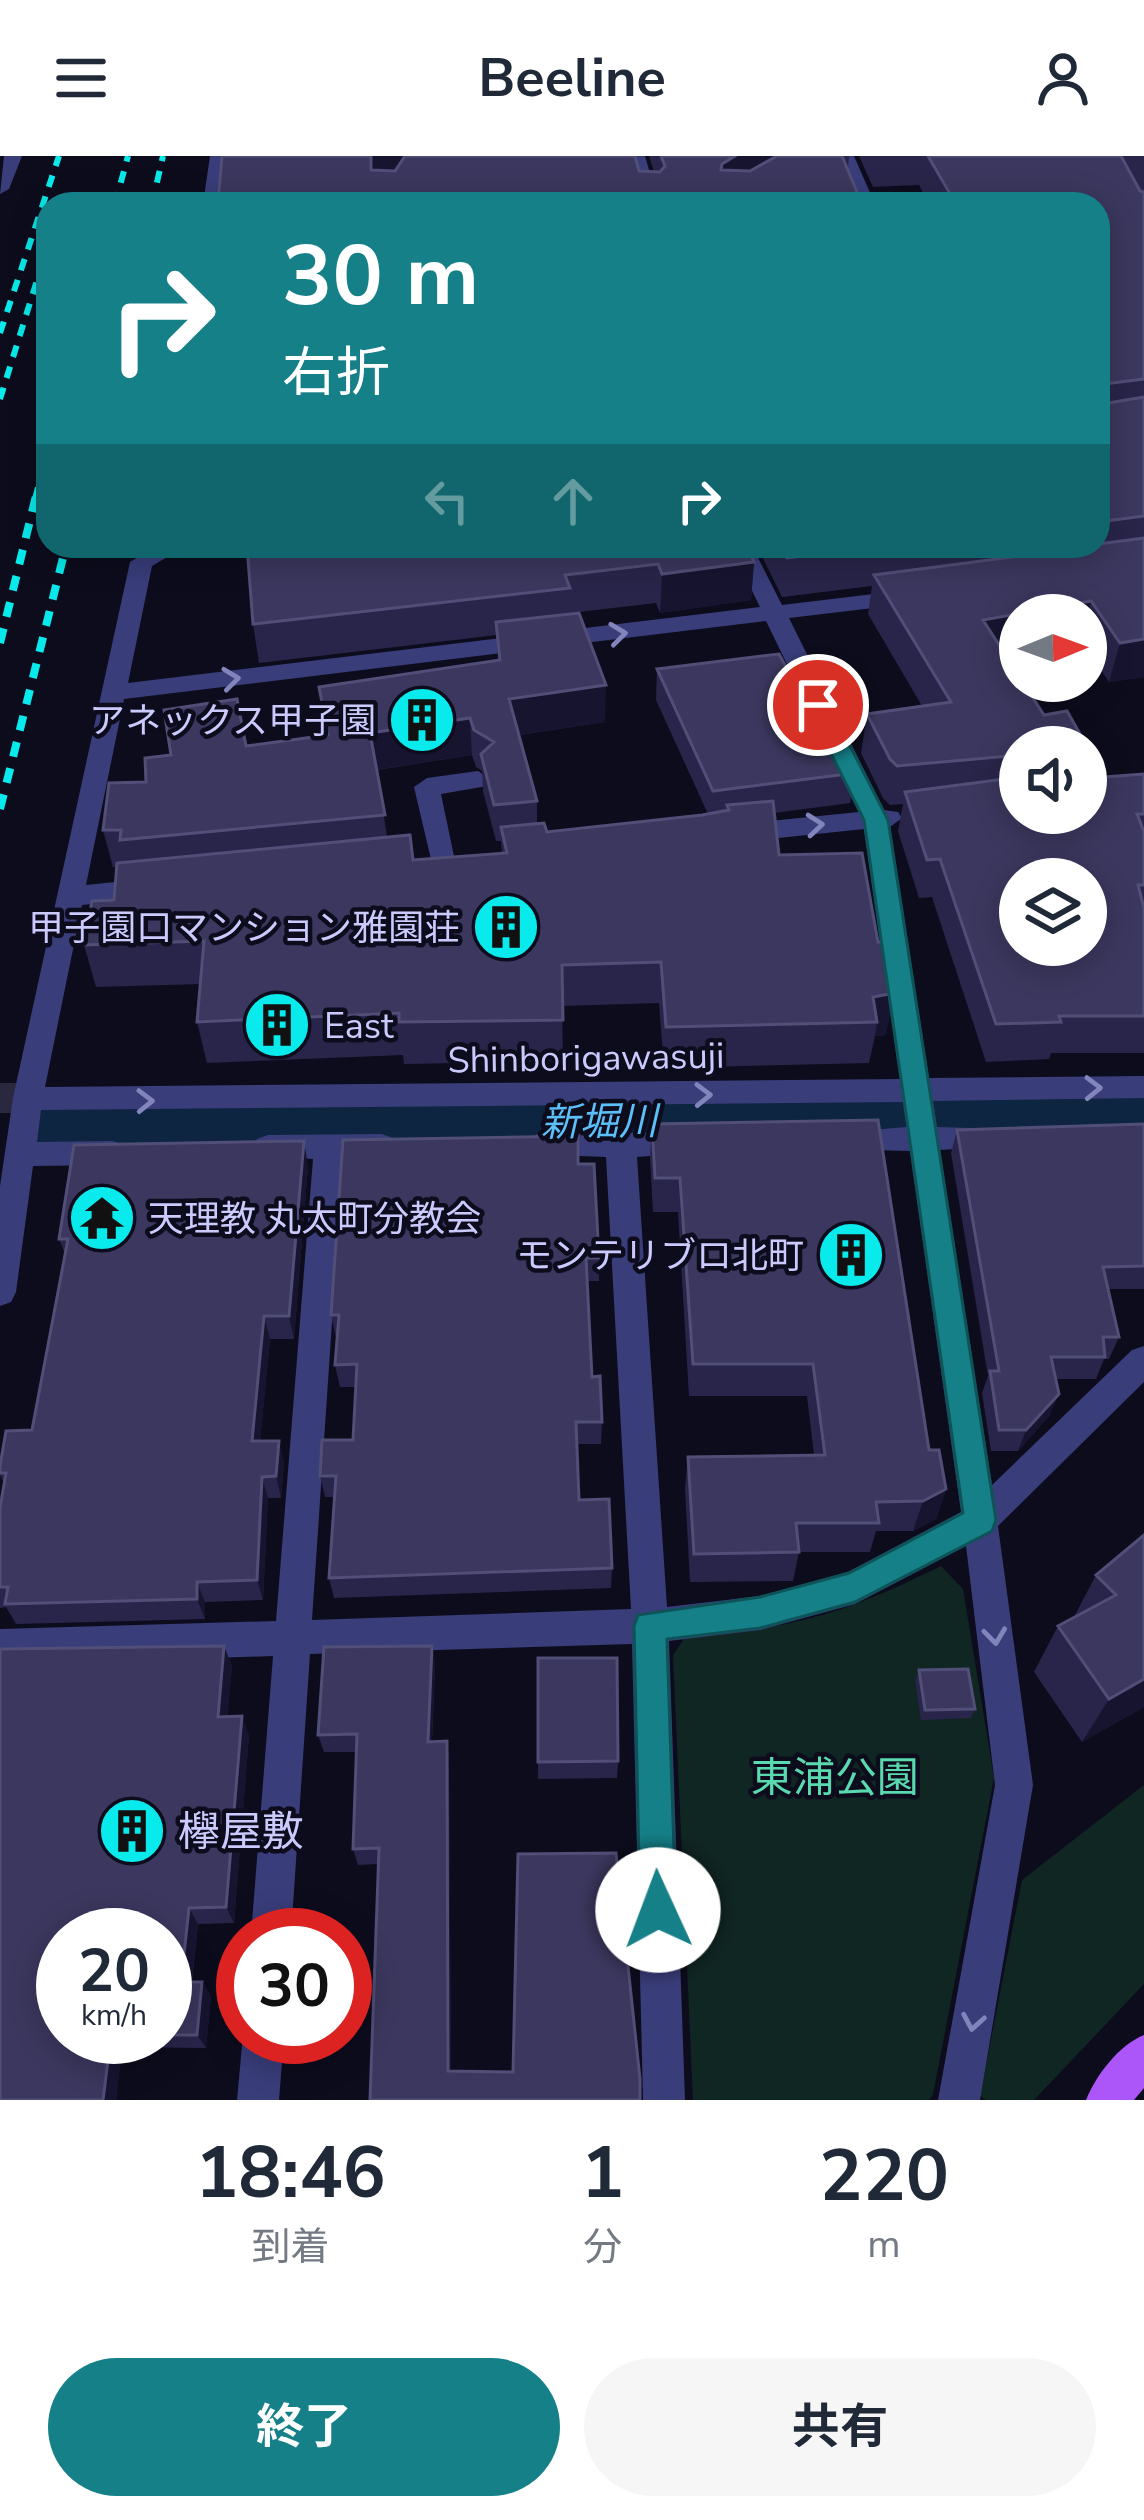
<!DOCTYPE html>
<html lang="ja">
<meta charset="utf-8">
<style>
body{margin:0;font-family:"Nunito Sans","Noto Sans JP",sans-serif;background:#f6f6f7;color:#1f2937;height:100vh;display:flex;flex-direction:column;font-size:45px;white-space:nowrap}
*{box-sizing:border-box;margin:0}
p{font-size:39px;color:#747a83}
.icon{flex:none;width:66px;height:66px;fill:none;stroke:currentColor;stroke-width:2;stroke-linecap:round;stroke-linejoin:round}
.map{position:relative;height:1944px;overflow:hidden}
.sheet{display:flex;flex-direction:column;background:#fff;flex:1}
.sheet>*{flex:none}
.top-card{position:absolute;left:36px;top:36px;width:1074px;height:366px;border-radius:36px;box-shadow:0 6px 30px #0003;background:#158088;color:#fff;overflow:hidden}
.needle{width:78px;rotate:89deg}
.fabs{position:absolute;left:999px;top:438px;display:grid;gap:24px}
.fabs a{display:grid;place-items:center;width:108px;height:108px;border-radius:50%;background:#fff;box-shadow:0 6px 30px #0003;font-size:60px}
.speed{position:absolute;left:36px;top:1752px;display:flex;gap:24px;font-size:60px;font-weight:700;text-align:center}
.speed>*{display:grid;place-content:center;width:156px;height:156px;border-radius:50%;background:#fff;box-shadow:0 6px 30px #0003;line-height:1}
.speed small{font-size:30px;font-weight:400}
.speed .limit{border:18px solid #d22;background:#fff;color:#111}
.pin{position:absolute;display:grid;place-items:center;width:102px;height:102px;color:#fff;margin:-51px;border:6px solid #fff;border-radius:50%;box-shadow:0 3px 12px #0007}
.me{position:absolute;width:132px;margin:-66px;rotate:358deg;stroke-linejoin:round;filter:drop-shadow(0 0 9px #0008)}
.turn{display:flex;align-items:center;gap:42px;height:252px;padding:0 48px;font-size:54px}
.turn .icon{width:156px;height:156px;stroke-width:2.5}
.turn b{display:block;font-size:84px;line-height:102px}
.lanes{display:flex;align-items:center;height:114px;padding:0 48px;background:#0003;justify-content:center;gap:60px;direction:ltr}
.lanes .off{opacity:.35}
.eta{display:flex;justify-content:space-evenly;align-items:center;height:204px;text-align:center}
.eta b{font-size:72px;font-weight:700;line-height:84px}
.cta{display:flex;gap:24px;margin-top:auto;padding:24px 48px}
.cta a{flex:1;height:138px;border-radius:72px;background:#158088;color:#fff;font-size:48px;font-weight:700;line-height:138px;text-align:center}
.cta a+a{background:#f6f6f7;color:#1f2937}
header{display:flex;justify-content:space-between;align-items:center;height:156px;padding:0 48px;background:#fff;font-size:54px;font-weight:700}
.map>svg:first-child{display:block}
.green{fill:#102623}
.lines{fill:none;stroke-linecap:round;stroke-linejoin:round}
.river{fill:#0d2540;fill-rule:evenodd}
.minor-tunnel{stroke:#2a283f;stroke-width:30;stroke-dasharray:30 15;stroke-linecap:butt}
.minor{fill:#393d7a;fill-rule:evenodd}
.major{fill:#ac55f9;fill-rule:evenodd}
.rail-far1{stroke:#08eaeb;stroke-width:6;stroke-dasharray:12 10;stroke-linecap:butt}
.rail{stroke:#08eaeb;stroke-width:8;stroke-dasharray:15 12;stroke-linecap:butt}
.wall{fill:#29254a;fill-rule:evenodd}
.shaded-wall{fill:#171430}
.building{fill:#3b375e;stroke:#514e77;stroke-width:3;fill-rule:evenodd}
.oneway{stroke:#8284bc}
.route{fill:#158088;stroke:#0e5358;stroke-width:3}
.labels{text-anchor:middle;stroke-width:9;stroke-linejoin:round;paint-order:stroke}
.poi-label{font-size:36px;fill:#cbcafd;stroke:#0d0c1d;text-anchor:end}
.street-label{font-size:36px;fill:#cbcafd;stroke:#0d0c1d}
.water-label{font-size:39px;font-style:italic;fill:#5bc0f9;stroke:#0d0c1d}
.near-park-label{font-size:42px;fill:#59d9ad;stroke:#0d0c1d}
.near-poi-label{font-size:42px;fill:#cbcafd;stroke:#0d0c1d;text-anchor:start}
</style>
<header><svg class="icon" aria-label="menu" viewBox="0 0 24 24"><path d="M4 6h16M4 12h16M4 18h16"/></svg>Beeline<svg class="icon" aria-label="person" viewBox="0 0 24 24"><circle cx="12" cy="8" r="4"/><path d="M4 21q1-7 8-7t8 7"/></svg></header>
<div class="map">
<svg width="1144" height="1944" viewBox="0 0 1144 1944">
<rect width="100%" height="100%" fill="#0d0c1d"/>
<!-- green -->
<path class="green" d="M941,1410L963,1433L994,1622L933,1938L929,1944H693L673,1499L686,1480C793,1473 844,1458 941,1410Z
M1144,1629V1828L1034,1944H986L980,1940L1022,1724Z"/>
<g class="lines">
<!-- river -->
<path class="river" d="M1144,925V991L53,1004L23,994L11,971L23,948L53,938Z"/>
<!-- minor-tunnel -->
<path class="minor-tunnel" d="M0,942H28"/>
<!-- minor -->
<path class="minor" d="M4,0H22L9,33L0,38Z
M210,0H228L221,48H203Z
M627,0H645L659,48H641Z
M836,0H854L875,48H857Z
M157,390H186L152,410L128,527L760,451L730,390H752L782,449L907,434L919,441L907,448L789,462L884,654L898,656L902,662L890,671L929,922L1144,920V942L933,945L937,971L1005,973L1009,981L1005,989L940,994L992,1329L1132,1194L1144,1190V1226L998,1370L1033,1629L980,1944H938L995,1629L966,1390L855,1448L760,1474L669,1485L685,1944H643L632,1488L310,1498L291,1779H251L273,1500L0,1509V1473L276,1465L313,1003L257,999L253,991L257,983L268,979L382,978L393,982L397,990L393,998L343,1002L312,1464L631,1453L606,1001L527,998L523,990L527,982L538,978L688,976L699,980L703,988L699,996L637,1001L667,1451L760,1440L848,1416L961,1356L910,995L833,993L829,985L833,977L907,971L903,946L41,954L37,986L112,985L123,988L127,997L123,1006L112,1009L33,1010L16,1136L11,1146L0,1150V1030L13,942L130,406ZM766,465L859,656L740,668L727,677L740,686L864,673L900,923L45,931L82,749L155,742L168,732L155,722L86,729L124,543Z
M478,615L491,624L487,630L441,638L455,705L442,714L433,712L414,631L427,622Z
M243,1879L284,1881L279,1944H237Z"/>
<!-- major -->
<path class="major" d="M1144,1879V1932L1134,1944H1086C1096,1919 1119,1889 1144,1879Z"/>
<!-- rail-far1 -->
<path class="rail-far1" d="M115,48L128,0
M152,48L163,0
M0,177L59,0
M0,243L48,89
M35,343L48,292"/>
<!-- rail -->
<path class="rail" d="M0,487L36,340
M0,653L66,390"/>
</g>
<!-- wall -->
<path class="wall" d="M404,0L392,15L654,16L649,0H849L848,13L218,48Z
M859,0H1144V521L1109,526L1086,491V459H1020V495L1005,497L1020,521V525H1022L1044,559L1067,555L1093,601L1094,618L1104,621L1144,618V897H1051L1049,903L986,906L932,741L919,742L898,675L903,648L890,649L883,642L861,597L867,558L922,550L868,458L872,430L782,441L757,390H1098V48H929L919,29L873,31ZM1020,591H1086V657H1020ZM1020,723H1086V789H1020Z
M247,390L754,406L751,444L660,457L656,447L570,457L605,566L519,579L537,645V667L547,676L708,658L656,544L657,513L820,573L855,617L850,647L774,657L779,699L886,879L875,880L869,907L664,912L659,847L562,850L563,905L404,908L403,899L207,907L197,866L200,828L96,831L84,789L114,744L116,711H113L103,674L146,626L246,590L326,579L319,531L498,504L497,479L259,507L253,468ZM472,599L476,611L482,615L483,635L496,685H501L502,698L413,704L387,681L377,614Z
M652,968L929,1294L946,1333L936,1363L913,1375H876L870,1396H799L793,1425L690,1426L685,1332L688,1301L814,1299L807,1240H689L678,1056H653L650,1002Z
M1144,968V1133H1108L1119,1181L1109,1203H1104L1096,1223H1056L1050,1259L1018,1295H991L982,1237L988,1220L951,997L957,974Z
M578,1008L599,1102V1125H587L592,1221L602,1266L601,1288H577L579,1344L612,1412L611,1432L334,1442L329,1422L334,1341H325L320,1320L353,1284L356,1231H340L335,1209L337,1182H336L331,1159Z
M308,1010L294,1183H270L260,1285L284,1306L281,1342H268L263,1444L205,1446V1463L16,1468L6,1451L0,1452V1352L4,1328L0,1319V1310L32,1274L65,1098L59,1083Z
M1144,1379V1551L1082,1586L1034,1516L1058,1470L1074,1461L1096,1419Z
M224,1490L232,1510L227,1561L249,1579L234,1767L198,1768L192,1826H202L211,1840L206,1892L122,1891L116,1944H0ZM165,1779V1881H63Z
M432,1490L435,1509L432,1586L447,1585L449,1603L451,1915L640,1923L370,1944L378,1708L358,1709L353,1693L356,1596H324L318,1579Z
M919,1514L975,1553L971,1562L921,1564L915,1524Z
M618,1605L617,1622L538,1623V1606Z"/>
<!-- shaded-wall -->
<path class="shaded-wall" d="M371,0H404L375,35L371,14Z
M735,0H796L720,44L722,8Z
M754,406L751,444L660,457L662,418Z
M1091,445L1086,466V459H1020V495L975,502L983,464Z
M1144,483V521L1109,526L1120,487Z
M606,529L605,566L510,580L509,543Z
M470,562L472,599L374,614L370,577Z
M895,837L886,879L875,880L877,866L873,841Z
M304,985L308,1010L294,1183L289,1160Z
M264,1160L270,1183L258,1307L252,1285Z
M1059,1238L1050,1259L1018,1295L1026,1274Z
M279,1285L284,1306L281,1342L276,1320Z
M262,1321L268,1342L263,1444L257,1424Z
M946,1333L936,1363L913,1375L923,1345Z
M197,1426L205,1446V1463L197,1443Z
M224,1490L232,1510L226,1580L218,1561Z
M432,1490L435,1509L431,1603L428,1586Z
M1144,1523V1551L1082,1586L1109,1543Z
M242,1560L249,1579L234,1767L226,1751Z
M447,1585L449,1603L451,1927L448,1915Z
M189,1752L198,1768L190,1840L181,1826Z
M202,1826L211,1840L206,1892L197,1879Z
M111,1881H114L122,1891L116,1944H103Z"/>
<!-- building -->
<path class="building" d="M222,0H371V14L395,15L405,0H635L639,15L660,16L665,10L661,0H735L722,8L721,14L750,15L777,0H842L862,48H218Z
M928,0H1121L1140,35L1144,36V223L1104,228L1108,247L1144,241V360L1098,366V48H956Z
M1144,382V483L1120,487L1091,445L983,464L1020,521V525H1022L1044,559L1067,555L1093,601L1094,618L1104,621L1144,618V658H1137L1144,676V729H1138L1144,752V860H1059L1061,866L996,868L940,703L927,704L905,636L1020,621V657H1086V591H1020V599L897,610L890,603L867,558L951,546L874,419L1098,390V388ZM1020,723H1086V789H1020Z
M247,390H747L754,406L662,418L658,408L565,419L570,432L253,468Z
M780,390H890L787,402Z
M579,457L606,529L509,543L537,645L494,649L481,598L494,586L474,574L470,562L370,577L385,659L120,684L121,674H103L109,627L146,626L145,602L171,599L164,554L237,543L246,590L328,579L319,531L500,504L496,466Z
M779,498L820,573L832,571L855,617L713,635L657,513Z
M773,645L779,699L862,697L878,786L886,785L895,837L873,841L877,866L666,871L661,806L562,809L563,864L399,866V857L197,866L204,785L84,789L92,745L114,744L117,707L410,679L413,704L507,697L501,671L544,667L547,676L702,659L729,654L727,649Z
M878,964L929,1294H939L946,1333L923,1345L876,1346L879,1367H796L799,1396L694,1398L688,1301L825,1299L813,1208H693L680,1022H655L652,968Z
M1144,968V1110L1103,1111L1119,1181H1103L1105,1201H1051L1059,1238L1026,1274H999L990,1215H999L957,974Z
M578,980V1008H594L599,1102H586L592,1221L600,1220L602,1266H576L579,1344L609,1343L612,1412L329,1422L336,1320H320L322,1284H353L357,1208L335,1209L339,1159H331L343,984Z
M304,985L289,1160H264L252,1285H279L276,1320L262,1321L257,1424L197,1426V1443L5,1448L8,1431H0V1352L6,1317H0V1310L6,1275L32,1274L68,1083H59L74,989Z
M1144,1379V1523L1109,1543L1058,1470L1116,1439L1096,1419Z
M224,1490L218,1561L242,1560L226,1751L189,1752L181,1826H202L197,1879H165V1779H63V1881H111L103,1944H0V1493Z
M432,1490L428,1586L447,1585L448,1915L513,1916L518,1698L616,1697L640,1923V1944H370L379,1692L353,1693L357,1578L318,1579L324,1491Z
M538,1502H617L618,1605L538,1606Z
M968,1513L975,1553L925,1554L919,1514Z"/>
<!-- one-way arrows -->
<defs><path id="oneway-chevron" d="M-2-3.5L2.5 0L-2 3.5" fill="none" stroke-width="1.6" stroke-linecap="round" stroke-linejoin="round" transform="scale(3)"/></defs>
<g class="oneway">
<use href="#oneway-chevron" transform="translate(618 478) rotate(-7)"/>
<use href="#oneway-chevron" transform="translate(231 523) rotate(-7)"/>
<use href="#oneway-chevron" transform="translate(815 669) rotate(-5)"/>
<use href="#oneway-chevron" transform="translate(1093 932) rotate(-1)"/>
<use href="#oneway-chevron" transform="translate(703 939) rotate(-1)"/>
<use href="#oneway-chevron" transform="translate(145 945) rotate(-1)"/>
<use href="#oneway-chevron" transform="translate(995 1480) rotate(83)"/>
<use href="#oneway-chevron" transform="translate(973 1866) rotate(100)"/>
</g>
<!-- route -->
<path class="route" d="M818,541L829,549L888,664L996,1364L992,1375L855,1446L760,1472L667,1483L676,1754L671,1767L658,1773L645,1767L640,1754L634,1470L638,1459L760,1441L849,1417L963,1357L864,664L807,549Z"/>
<!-- icons -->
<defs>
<g id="building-disc" transform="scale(3.45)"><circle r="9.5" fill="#08eaeb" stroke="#0d0c1d"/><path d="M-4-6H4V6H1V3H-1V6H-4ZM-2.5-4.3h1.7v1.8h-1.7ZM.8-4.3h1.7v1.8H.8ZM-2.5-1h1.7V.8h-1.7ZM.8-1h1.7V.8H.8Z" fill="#111"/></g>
<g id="temple-disc" transform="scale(3.45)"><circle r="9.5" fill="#08eaeb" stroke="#0d0c1d"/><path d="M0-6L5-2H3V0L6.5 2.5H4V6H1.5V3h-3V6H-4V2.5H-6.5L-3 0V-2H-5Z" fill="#111"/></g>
</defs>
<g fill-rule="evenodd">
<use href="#building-disc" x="422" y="564"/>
<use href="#building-disc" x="506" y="771"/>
<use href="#building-disc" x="277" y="869"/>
<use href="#temple-disc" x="102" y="1062"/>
<use href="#building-disc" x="851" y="1099"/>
<use href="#building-disc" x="132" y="1675"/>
</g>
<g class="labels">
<!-- poi labels -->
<g class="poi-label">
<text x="376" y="577">アネックス甲子園</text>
<text x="460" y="784">甲子園口マンション雅園荘</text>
<text x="324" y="882" text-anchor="start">East</text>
<text x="148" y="1075" text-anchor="start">天理教 丸太町分教会</text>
<text x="804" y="1112">モンテリブロ北町</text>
</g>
<!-- street labels -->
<g class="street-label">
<text transform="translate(586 901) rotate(-1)" y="13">Shinborigawasuji</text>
</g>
<!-- water labels -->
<g class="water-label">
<text transform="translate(599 965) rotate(-1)" y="14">新堀川</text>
</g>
<!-- near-park labels -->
<g class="near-park-label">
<text x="835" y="1636">東浦公園</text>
</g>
<!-- near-poi labels -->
<g class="near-poi-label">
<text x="178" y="1690">欅屋敷</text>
</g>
</g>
</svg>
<div class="fabs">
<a><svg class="needle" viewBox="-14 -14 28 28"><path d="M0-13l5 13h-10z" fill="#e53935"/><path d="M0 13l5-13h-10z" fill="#747a83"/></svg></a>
<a><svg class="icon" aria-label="sound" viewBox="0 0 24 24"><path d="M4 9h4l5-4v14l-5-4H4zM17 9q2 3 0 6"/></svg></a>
<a><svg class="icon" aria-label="layers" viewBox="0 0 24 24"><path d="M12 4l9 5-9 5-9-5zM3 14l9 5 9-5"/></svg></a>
</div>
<div class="speed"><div>20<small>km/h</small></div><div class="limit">30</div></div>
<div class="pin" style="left:818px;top:549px;background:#d93025"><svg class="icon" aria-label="arrive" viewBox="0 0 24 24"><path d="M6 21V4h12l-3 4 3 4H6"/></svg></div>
<svg class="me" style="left:658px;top:1754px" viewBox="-20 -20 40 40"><circle r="19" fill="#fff"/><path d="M0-13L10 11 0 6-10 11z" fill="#158088"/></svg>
<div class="top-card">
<div class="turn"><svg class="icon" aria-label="right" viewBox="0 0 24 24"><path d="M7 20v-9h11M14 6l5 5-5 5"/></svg><div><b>30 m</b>右折</div></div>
<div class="lanes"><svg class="icon off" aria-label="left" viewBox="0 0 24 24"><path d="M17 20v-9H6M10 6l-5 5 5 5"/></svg><svg class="icon off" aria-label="ahead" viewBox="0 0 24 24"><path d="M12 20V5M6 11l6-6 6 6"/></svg><svg class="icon" aria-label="right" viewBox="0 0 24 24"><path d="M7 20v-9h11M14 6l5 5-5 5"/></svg></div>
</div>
</div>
<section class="sheet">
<div class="eta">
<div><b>18:46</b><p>到着</p></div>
<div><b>1</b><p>分</p></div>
<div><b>220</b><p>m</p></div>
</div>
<div class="cta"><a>終了</a><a>共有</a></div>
</section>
